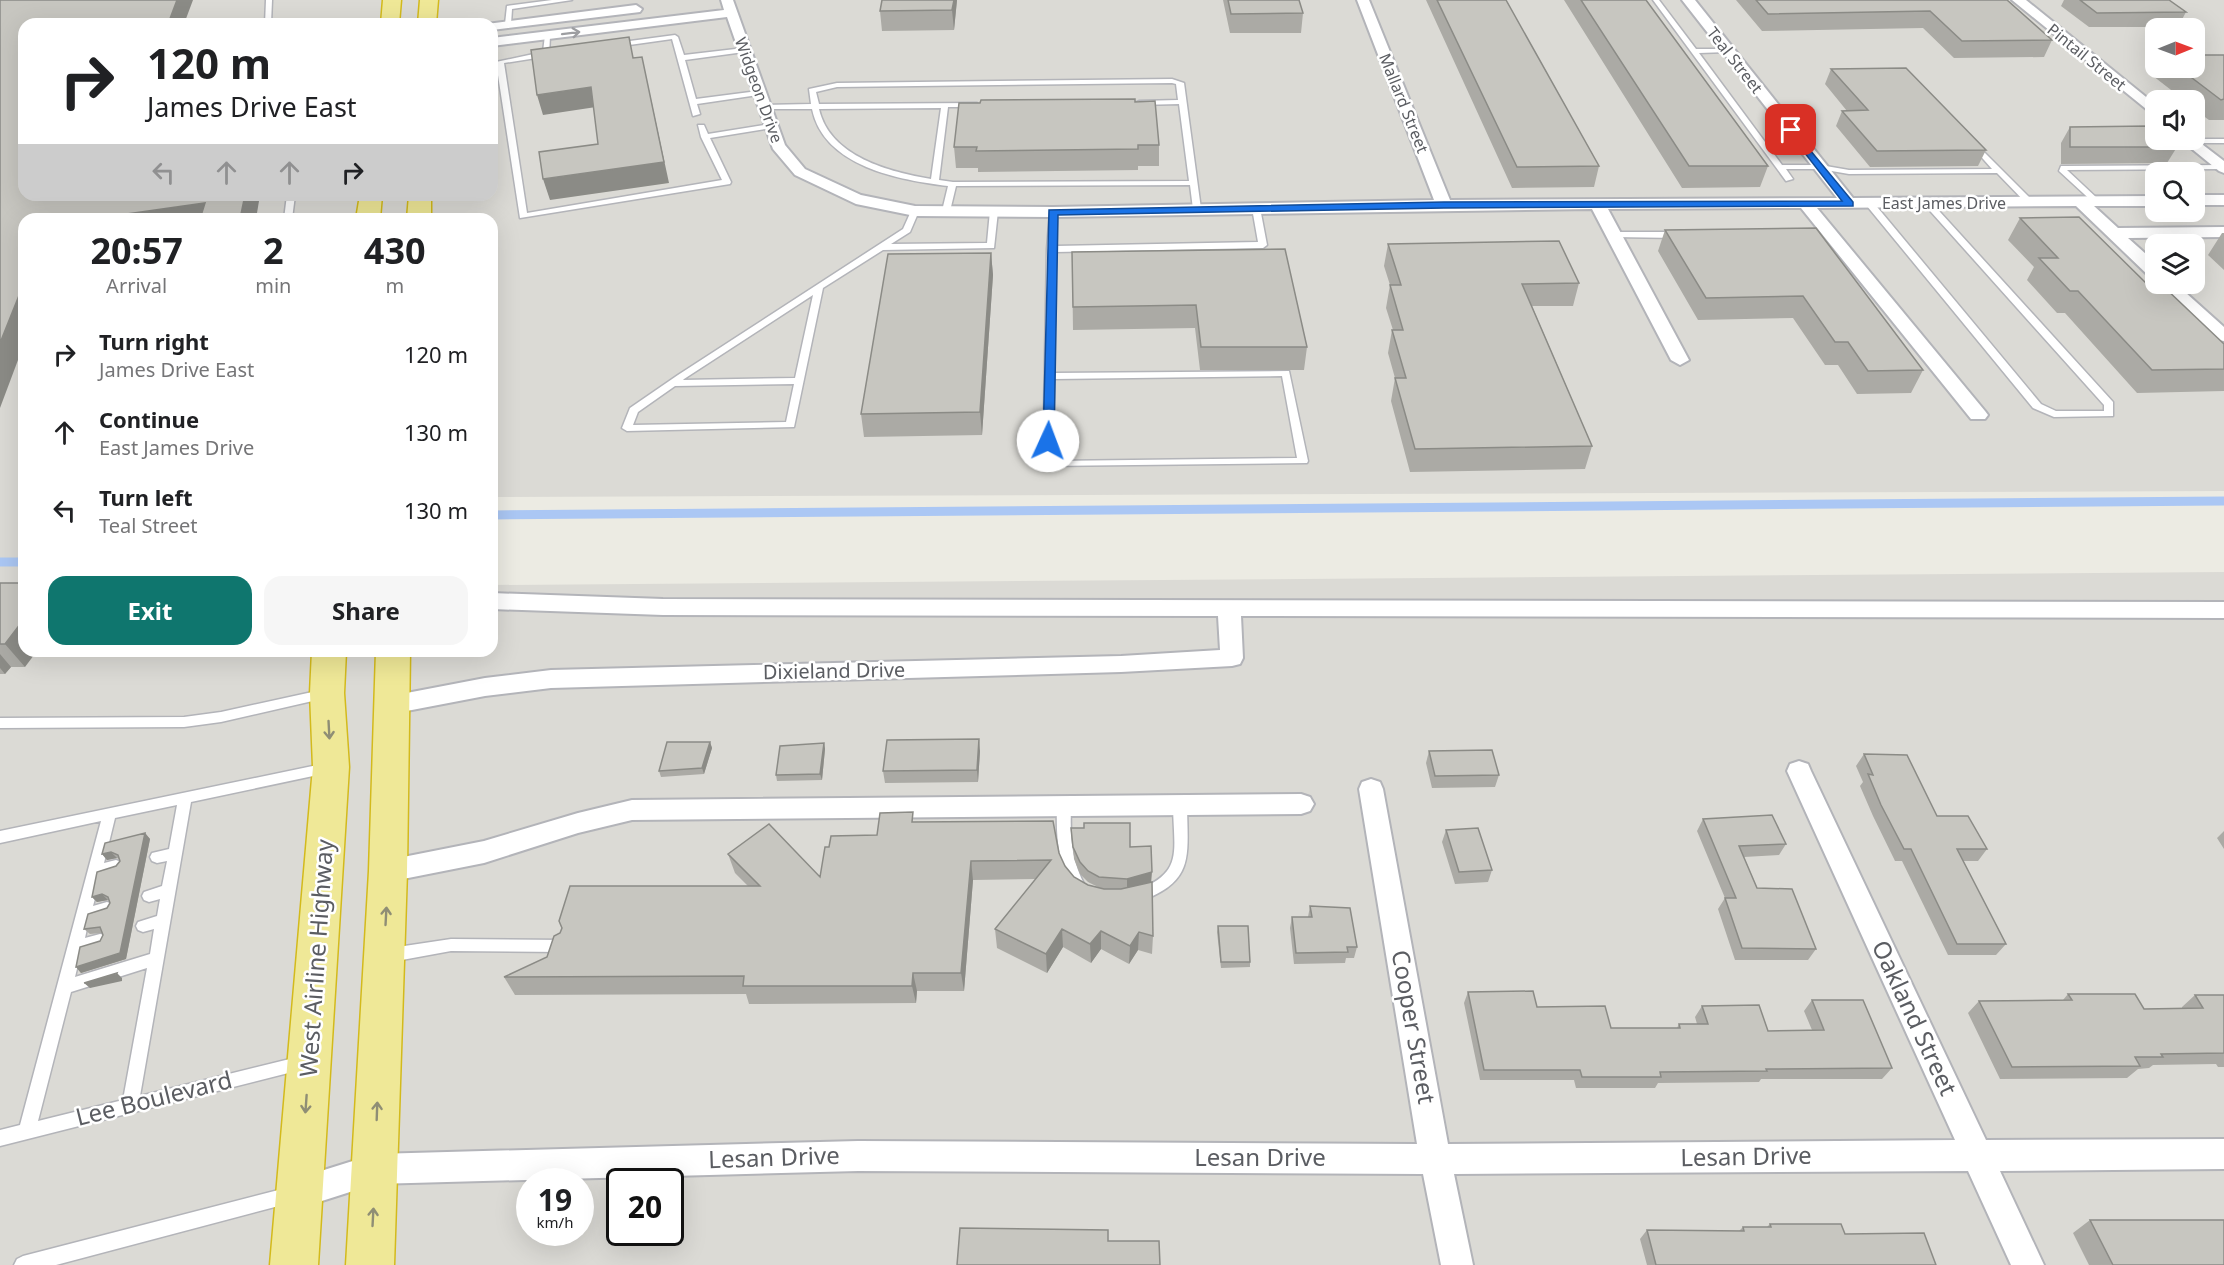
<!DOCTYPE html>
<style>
body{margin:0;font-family:"Noto Sans",sans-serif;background:#f6f6f6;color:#202124;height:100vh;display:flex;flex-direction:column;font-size:22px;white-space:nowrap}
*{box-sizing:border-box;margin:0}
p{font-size:20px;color:#757577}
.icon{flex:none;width:33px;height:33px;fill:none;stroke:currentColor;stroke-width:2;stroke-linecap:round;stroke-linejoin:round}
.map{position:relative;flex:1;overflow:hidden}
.side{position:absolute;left:18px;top:213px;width:480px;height:444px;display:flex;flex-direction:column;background:#fff;border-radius:18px;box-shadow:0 6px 24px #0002}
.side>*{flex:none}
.hud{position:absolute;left:18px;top:18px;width:480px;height:183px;border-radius:18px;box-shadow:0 6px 24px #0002;background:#fff;color:#202124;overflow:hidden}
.needle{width:39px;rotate:89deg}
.fabs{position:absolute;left:2145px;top:18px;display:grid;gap:12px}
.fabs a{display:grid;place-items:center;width:60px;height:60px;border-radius:12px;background:#fff;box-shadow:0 6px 24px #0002;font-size:30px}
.speed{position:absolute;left:516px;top:1168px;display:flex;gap:12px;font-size:30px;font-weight:700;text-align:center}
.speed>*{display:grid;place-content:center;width:78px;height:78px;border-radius:50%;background:#fff;box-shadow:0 6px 24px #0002;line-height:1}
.speed small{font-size:15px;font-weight:400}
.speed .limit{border:3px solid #111;border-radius:9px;background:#fff;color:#111}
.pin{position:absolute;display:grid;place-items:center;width:51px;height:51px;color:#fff;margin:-26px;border-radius:12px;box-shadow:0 3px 9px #0006}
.me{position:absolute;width:66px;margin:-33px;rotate:2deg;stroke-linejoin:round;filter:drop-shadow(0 0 4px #0008)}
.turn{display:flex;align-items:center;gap:21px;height:126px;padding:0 30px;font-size:27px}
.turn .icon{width:78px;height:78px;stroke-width:2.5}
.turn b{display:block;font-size:42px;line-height:51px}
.lanes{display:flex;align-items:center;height:57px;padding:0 30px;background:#0003;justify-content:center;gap:30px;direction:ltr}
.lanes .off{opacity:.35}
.eta{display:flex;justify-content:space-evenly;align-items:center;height:102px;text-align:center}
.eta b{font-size:36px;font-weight:700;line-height:42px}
.cta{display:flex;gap:12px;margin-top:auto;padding:12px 30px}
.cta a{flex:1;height:69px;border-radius:18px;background:#0f766e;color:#fff;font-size:24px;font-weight:700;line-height:69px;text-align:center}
.cta a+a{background:#f6f6f6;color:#202124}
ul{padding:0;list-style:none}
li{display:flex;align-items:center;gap:18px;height:78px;padding:0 30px}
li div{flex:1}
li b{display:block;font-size:22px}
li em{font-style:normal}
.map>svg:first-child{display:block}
.industrial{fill:#dbdad5;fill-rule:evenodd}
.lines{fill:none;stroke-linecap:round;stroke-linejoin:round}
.stream{stroke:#abc7f4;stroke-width:9}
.lane-casing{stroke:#b3b4b9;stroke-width:3}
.street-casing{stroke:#b3b4b9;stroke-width:4}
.highway-casing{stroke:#d3ba1c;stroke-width:3}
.lane{fill:#fff;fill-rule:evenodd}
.street{fill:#fff;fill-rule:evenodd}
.highway{fill:#efe897;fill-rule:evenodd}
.wall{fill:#abaaa5}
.shaded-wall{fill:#8b8b86}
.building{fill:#c7c6c0;stroke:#8b8b86;stroke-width:1.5}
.oneway{stroke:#9d9ea1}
.oneway2{stroke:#8f8e75}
.route{fill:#1a73e8;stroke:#114b97;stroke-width:1.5}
.labels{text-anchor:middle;stroke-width:5;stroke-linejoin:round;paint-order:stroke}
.far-street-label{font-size:16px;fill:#5b5d62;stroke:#fff}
.street-label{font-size:20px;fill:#5b5d62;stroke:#fff}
.near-street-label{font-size:24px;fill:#5b5d62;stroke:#fff}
</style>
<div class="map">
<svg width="2224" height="1265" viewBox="0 0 2224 1265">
<rect width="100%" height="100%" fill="#ecebe3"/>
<!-- industrial -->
<path class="industrial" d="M0,0H2224V491L492,497V219H24V651H492V585L2224,572V1265H0ZM24,24H492V195H24ZM2156,28H2194V68H2156ZM2156,100H2194V140H2156ZM2156,172H2194V212H2156ZM2156,244H2194V284H2156ZM530,1182H580V1233H530ZM620,1182H670V1233H620Z"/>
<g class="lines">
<!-- stream -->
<path class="stream" d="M492,515L2224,501
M0,562H24"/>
<!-- lane casing -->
<g class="lane-casing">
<path id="lane" d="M266,0H272L271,24H265Z
M552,0H572L512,9L511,24L508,26L505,24L507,6Z
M1653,0H1659L1696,49H1730L1732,50L1728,52L1699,53L1782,165H1820L1849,170L1992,169L1969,143L1973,141L2035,203L2028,205L1997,173L1849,174L1820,169H1786L1793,179L1786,181Z
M545,35L550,36L549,56L504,63L527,213L722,180L701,137L698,125H704L708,134L771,124L775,126L771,128L710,138L731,182L730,184L520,218L496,62L543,52Z
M675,35L678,37L684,55L744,48L748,50L744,52L685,60L696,99L758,91L762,93L758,95L697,104L700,114L693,116L672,39L615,47L611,45L615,43Z
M1172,79L1184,83L1201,209L1197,212L1193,209L1190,185L956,186L950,211L946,214L942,211L948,186C900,180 824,167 812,109H763L759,107L763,105L811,104L809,89L837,83ZM1172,83L1176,84L1178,100L1139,101L1135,103L1139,105L1179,104L1189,181L953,182L939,180L948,107H974L978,105L977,103L819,104L816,92L837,87ZM941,108L931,179C890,172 830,157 819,109Z
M2194,139H2224V143H2191L2187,141Z
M2224,165V169H2222L2067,170L2099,200L2100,202L2096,205L2059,171L2061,166H2064Z
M287,195H295L292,219H284Z
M1870,201L1873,202L2041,404L2056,411H2104V405L1923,203L1930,201L2113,402V416L2054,417L2033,408L1867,206L1866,204Z
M1256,205L1260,208L1267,245L1263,248L1055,252L1054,373L1289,371L1308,461L1307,463L1044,466L1043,464L1047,249L1050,210L1057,212L1056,246L1258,242L1252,208ZM1282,376L1297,458L1053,461L1054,379Z
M994,208L998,211L994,248L883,250L823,288L794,427L627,431L622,428L630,408L678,375L903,229L912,209L919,211L910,232L891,244L987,243L990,211ZM813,295L795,378L683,380L684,379ZM794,384L786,422L633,425L638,412L675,386Z
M1616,232H1678L1682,235L1678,238L1613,237L1612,235Z
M326,689L330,691L332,694L330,697L221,722L184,727L0,728V718L184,717L221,712Z
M327,763L332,764L334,768L332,772L191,802L140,1096L302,1056L308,1058L310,1063L308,1068L0,1146V1130L20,1125L101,821L0,843V831ZM177,805L169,849L152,853L150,857L152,861L157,863L167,861L162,886L144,892L142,896L144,900L149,902L160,899L157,916L138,922L136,926L138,930L143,932L154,929L150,954L75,977L81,952L105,945L107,940L105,935L100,934L85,938L89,919L112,912L114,908L112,904L107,902L93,906L101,876L121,870L123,866L121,862L116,860L104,863L115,818ZM147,968L123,1100L38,1121L71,992Z
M1180,801L1185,802L1187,806C1188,861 1194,882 1136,903L1131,901L1129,897L1131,893C1184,873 1174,856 1173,806L1175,802Z
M1064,802L1069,803L1071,807C1070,838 1071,858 1085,886L1083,890L1078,892L1073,890C1058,863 1056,838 1057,807L1059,803Z
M451,939L563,940L568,941L570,946L568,951L563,952L451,951L391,962L386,960L384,955L386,950L391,948Z
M290,1187L296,1189L298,1195L296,1201L290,1203L56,1265H14L17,1259L23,1256Z"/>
</g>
<!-- street casing -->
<g class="street-casing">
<path id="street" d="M721,0H733L785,145L805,169L861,195L915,206L1053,207L1434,200L1357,0H1369L1450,200L1837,198L1682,0H1695L1853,198L2156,196V206H2094L2118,228L2224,227V237L2128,238L2156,263V278L2150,277L2076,206L1817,208L1985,411L1988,415L1985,419H1971L1801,208L1608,209L1689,360L1680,365L1671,360L1592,209L1053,217L915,216L856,204L795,175L773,149L727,17L492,46V38L724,10Z
M2012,0H2026L2156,105V117Z
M636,5L642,9L640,12L492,30V24H487Z
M2194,138L2224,161V173L2219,171L2181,140Z
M2194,195H2224V205H2194Z
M2159,284H2176L2224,327V341L2218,340Z
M492,593L663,599L2224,602V618L1241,616L1243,658L1240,664L1232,666L1121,672L551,688L485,696L391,714L383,711L379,705L383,699L391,696L485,678L551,670L1121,656L1220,650L1218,616L663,615L492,609Z
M1799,761L1808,764L1811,771L1986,1140L2224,1139V1169L2000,1171L2044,1265H2011L1968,1171L1454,1174L1473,1265H1441L1423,1174L858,1171L375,1184L300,1208L289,1203L284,1192L289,1181L375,1154L858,1141L1417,1144L1359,789L1362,782L1371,779L1380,782L1383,789L1448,1144L1955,1140L1787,771L1790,764Z
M1301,794L1310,797L1314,804L1310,811L1301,814L632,820L578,833L484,863L388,882L379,879L375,871L379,863L388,860L484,841L578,813L632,800Z"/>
</g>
<!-- highway casing -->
<g class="highway-casing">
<path id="highway" d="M383,0H401L399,24H381Z
M420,0H438L436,24H418Z
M360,195H382L380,219H356Z
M409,195H431V219H407Z
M312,651H346L344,693L349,767L318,1265H270L313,767L310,693Z
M376,651H410L407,871L394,1265H346L369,871Z"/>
</g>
<!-- lane -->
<use href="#lane" class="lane"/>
<!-- street -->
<use href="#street" class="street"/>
<!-- highway -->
<use href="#highway" class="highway"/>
</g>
<!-- wall -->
<path class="wall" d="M882,0H957L954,30L882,31L880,11Z
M1223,0H1299L1303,13L1301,33H1230Z
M1426,0H1506L1599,166L1594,187L1512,188Z
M1564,0H1646L1768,166L1760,187L1682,188Z
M1736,0H2007L2052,40L2044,57L1954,58L1923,28L1762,31Z
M2064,0H2169L2186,12L2178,27H2089L2061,6Z
M2224,55V120H2209L2194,109V100H2184L2153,76L2157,68H2194Z
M1831,69L1986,150L1978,166L1870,167L1836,126L1842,111H1847L1825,84Z
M1135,102L1159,145V166H1138V170L978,172V168H956L954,147Z
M2070,127L2177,147L2167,163L2061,164V143Z
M2020,218L2150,287L2224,344V391L2137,393L2065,313H2057L2027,280L2034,267L2008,240Z
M1816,228L1923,370L1911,393L1857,394L1838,365H1825L1793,318L1698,320L1658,251L1665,230Z
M2222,233H2224V270L2208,255Z
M1388,244L1579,283L1573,306H1532L1592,446L1585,469L1410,472L1391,401L1395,378L1388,353L1392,330H1393L1386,308L1390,285L1384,266Z
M1072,252L1307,347L1304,370H1200L1195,328L1073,330Z
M991,253L993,275L982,435L864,437L861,414Z
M0,583L25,667H11L5,674H0Z
M710,742L712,748L704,774L661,777L659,771Z
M824,743L825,749L822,780L777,781L776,775Z
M980,751L978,782L885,783L883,771Z
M1429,751L1499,775L1495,787L1432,788L1426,763Z
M1864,754L1937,816L1987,849L1978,861H1963L2006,944L1996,955H1948L1902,861H1895L1873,816L1860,786L1863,782L1856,766Z
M1703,819L1786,844L1779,855L1744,857L1757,888L1816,949L1808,960H1735L1718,909L1725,898L1697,831Z
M915,822L1059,853L1065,866L1074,877L1088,885L1098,887L1088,882L1080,874L1074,859L1071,828L1130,847L1151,883L1153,936L1152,954L1138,950L1129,964L1101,949L1091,963L1063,947L1047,973L997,948L995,929L1036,879L973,880L964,991H917L916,1003L749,1004L746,994L515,995L504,977L748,886L735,873L728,854L820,877L829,847L877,835Z
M1446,830L1492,870L1488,882L1455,884L1442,842Z
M2224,831V849L2217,838Z
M145,833L150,839L126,959L81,973L76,967L100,941L103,935L102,933L90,934L84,929L107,908L110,903V901L108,900L97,902L92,897L120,861L119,859L117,858L107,860L102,854Z
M1310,906L1357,947L1354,958H1346L1345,963L1294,964L1290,928L1292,917H1308Z
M1218,926L1250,962V967L1221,968L1217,932Z
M1468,992L1537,1007L1611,1028H1677L1679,1024H1697L1695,1017L1702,1006L1768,1031L1812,1030L1804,1011L1812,1000L1892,1068L1882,1079H1761L1759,1082L1658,1083L1655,1088H1576L1574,1080H1480L1464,1003Z
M2068,994L2144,1009L2182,1008V1007L2195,995H2224V1067H2218L2216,1064L2153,1065L2149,1068L2138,1069L2127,1078L2000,1079L1968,1013L1979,1001L2063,1000Z
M2090,1220L2224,1265H2089L2073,1233Z
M1770,1224L1845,1234L1936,1265H1647L1640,1239L1647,1230L1739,1231L1743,1227H1767Z"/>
<!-- shaded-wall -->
<path class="shaded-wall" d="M177,0H193L184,24H168Z
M954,0H957L954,30L952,10Z
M642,57L669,183L550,200L543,179L664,162Z
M591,87L596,107L543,115L537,95Z
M245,195H260L256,219H237Z
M205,203L213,219H99V218Z
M991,253L993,275L982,435L980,412Z
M24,283V344L0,408V343Z
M24,619V651H37L25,667L5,644Z
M0,654L11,667L5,674L0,668Z
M979,739L980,751L978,782L977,770Z
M710,742L712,748L704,774L702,768Z
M824,743L825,749L822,780L820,774Z
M145,833L150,839L126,959L81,973L76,967L120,953Z
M111,852L117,858L107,860L102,854Z
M971,861L973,880L964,991L961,973Z
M1152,872L1151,884L1127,891V879Z
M102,894L108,900L97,902L92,897Z
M1062,929L1063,947L1047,973L1046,954Z
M1101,931V949L1091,963L1090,944Z
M1139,932L1138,950L1129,964L1130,946Z
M117,973L122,978V981L90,988L84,983Z
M913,973L917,991L916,1003L912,986Z"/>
<!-- building -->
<path class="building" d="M0,0H177L168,24H24V195H245L240,219H200L205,203L99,218V219H24V283L0,343Z
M882,0H954L952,10L880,11Z
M1228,0H1299L1303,13L1231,14Z
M1437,0H1506L1599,166L1517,167Z
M1581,0H1646L1768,166H1689Z
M1756,0H2007L2052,40L1962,41L1930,11L1768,14Z
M2080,0H2169L2186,12L2097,13Z
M629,37L633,58L642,57L664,162L543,179L539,152L598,144L591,87L537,95L531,50Z
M2194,55H2224V99L2221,100L2179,68H2194Z
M1906,68L1986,150L1877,151L1842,111L1868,110L1831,69Z
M1135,99V102L1155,101L1159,145H1138V149L976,151L977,147H954L959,103H980L981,100Z
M2150,126L2156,130V140H2167L2177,147H2070V127Z
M2079,217L2150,287H2164L2224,344V369L2152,370L2078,291H2070L2039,258H2058L2020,218Z
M1816,228L1923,370L1868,371L1848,342H1835L1803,296L1706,298L1665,230Z
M1559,241L1579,283L1522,284L1592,446L1415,449L1395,378H1406L1392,330H1403L1390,285H1401L1388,244Z
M1285,249L1307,347H1201L1196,305L1073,307L1072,252Z
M991,253L980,412L861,414L888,254Z
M0,583H24V619L5,644H0Z
M979,739L977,770L883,771L887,740Z
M667,742H710L702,768L659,771Z
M824,743L820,774L776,775L780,746Z
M1492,750L1499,775L1435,776L1429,751Z
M1864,754L1907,755L1937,816H1968L1987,849H1957L2006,944H1957L1911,849H1904L1881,805L1868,774L1873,775Z
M913,812L912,822L1053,821L1059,853L1065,866L1074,877L1088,885L1104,889H1121L1152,882L1153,936L1139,932L1130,946L1101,931L1090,944L1062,929L1046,954L995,929L1051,860L971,861L961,973H913L912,986H743L744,976L504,977L547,957L554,936L560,933L562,928L559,921L570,886H760L728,854L769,824L820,877L825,847H829L831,836L877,835L880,813Z
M1772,815L1786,844L1739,846L1757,888L1792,889L1816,949L1742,948L1725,898H1736L1703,819Z
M1084,823H1130V847L1151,846L1152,872L1127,879L1099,877L1088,871L1080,862L1073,847L1071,828H1084Z
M1478,828L1492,870L1459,872L1446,830Z
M145,833L120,953L76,967L80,947L100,941L103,935L100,927L84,929L88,914L107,908L110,903L108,897L102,894L92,897L97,872L116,866L120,861L118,855L111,852L102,854L105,843Z
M1310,906L1350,908L1357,947H1347L1348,952L1296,953L1292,917H1312Z
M1218,926H1248L1250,962H1221Z
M117,973L116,975L84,983Z
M1533,991L1537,1007L1605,1006L1611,1028H1680L1679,1024H1708L1702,1006L1759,1005L1768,1031L1824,1030L1812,1000H1863L1892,1068L1766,1069L1767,1071L1660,1072L1661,1077H1582L1580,1070H1484L1468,992Z
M2068,994H2135L2144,1009L2203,1008L2195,995H2224V1053L2161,1054L2163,1057H2135L2140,1066L2012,1067L1979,1001L2072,1000Z
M2090,1220H2224V1265H2113Z
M1770,1224H1841L1845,1234L1924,1233L1936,1265H1656L1647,1230L1744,1231L1743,1227H1771Z
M960,1228L1108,1230V1241H1159L1160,1265H957Z"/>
<!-- one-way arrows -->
<defs><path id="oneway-shaft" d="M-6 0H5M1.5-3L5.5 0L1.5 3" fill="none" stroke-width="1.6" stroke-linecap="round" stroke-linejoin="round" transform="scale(1.5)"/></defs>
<use class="oneway" href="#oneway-shaft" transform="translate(571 33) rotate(-7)"/>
<g class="oneway2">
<use href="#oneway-shaft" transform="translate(329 730) rotate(87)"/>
<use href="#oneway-shaft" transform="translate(386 916) rotate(-87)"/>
<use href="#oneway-shaft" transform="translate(306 1104) rotate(94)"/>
<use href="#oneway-shaft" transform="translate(377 1111) rotate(-88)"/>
<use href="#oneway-shaft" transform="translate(373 1217) rotate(-87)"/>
</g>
<!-- route -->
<path class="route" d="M1791,127L1853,202V206L1444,208L1058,215L1054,441L1048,445L1043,441L1049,210L1444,202L1842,201L1787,130Z"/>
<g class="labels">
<!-- far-street labels -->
<g class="far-street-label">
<text transform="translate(2087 57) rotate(39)" y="6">Pintail Street</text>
<text transform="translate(1735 60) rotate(52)" y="6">Teal Street</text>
<text transform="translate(759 90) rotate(70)" y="6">Widgeon Drive</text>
<text transform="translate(1404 103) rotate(68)" y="6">Mallard Street</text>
<text x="1944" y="209">East James Drive</text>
</g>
<!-- street labels -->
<g class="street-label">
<text transform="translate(834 671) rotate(-1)" y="7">Dixieland Drive</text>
</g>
<!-- near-street labels -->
<g class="near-street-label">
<text transform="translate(317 958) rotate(-86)" y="8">West Airline Highway</text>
<text transform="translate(1914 1018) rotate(65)" y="8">Oakland Street</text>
<text transform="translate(1413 1027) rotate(80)" y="8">Cooper Street</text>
<text transform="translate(154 1099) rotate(-14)" y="8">Lee Boulevard</text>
<text transform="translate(1746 1157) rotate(-1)" y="8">Lesan Drive</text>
<text transform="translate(774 1158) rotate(-2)" y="8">Lesan Drive</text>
<text x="1260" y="1166">Lesan Drive</text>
</g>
</g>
</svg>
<div class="fabs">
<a><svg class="needle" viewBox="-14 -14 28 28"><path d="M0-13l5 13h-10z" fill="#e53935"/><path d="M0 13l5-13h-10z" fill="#757577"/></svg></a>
<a><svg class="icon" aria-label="sound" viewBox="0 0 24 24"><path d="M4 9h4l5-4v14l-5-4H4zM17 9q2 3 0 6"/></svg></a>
<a><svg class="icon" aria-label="search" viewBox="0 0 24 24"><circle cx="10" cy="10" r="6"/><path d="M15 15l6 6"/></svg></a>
<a><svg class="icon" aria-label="layers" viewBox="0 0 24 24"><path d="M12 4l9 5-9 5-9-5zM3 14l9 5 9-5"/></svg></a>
</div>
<div class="speed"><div>19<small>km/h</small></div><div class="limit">20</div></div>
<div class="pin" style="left:1791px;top:130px;background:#d93025"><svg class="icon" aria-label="arrive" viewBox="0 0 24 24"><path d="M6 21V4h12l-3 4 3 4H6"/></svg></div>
<svg class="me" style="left:1048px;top:441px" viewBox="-20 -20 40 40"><circle r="19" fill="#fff"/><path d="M0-13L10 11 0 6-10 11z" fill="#1a73e8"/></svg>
<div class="hud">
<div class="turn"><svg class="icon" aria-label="right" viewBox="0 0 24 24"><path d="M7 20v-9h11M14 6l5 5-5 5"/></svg><div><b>120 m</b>James Drive East</div></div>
<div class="lanes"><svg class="icon off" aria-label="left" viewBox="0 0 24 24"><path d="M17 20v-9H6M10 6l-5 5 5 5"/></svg><svg class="icon off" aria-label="ahead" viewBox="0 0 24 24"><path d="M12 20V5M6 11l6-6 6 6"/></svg><svg class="icon off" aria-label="ahead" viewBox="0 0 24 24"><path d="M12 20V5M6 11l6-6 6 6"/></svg><svg class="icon" aria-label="right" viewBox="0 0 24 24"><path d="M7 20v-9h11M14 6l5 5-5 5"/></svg></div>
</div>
<section class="side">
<div class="eta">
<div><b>20:57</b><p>Arrival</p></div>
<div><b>2</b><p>min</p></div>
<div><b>430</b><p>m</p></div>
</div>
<ul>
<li><svg class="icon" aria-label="right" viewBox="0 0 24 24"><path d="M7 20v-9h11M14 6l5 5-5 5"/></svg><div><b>Turn right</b><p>James Drive East</p></div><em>120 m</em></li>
<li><svg class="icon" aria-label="ahead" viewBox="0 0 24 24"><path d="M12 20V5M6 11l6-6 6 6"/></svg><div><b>Continue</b><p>East James Drive</p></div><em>130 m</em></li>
<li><svg class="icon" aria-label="left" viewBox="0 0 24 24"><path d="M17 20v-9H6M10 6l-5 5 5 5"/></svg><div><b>Turn left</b><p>Teal Street</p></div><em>130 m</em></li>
</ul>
<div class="cta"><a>Exit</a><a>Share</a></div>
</section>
</div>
